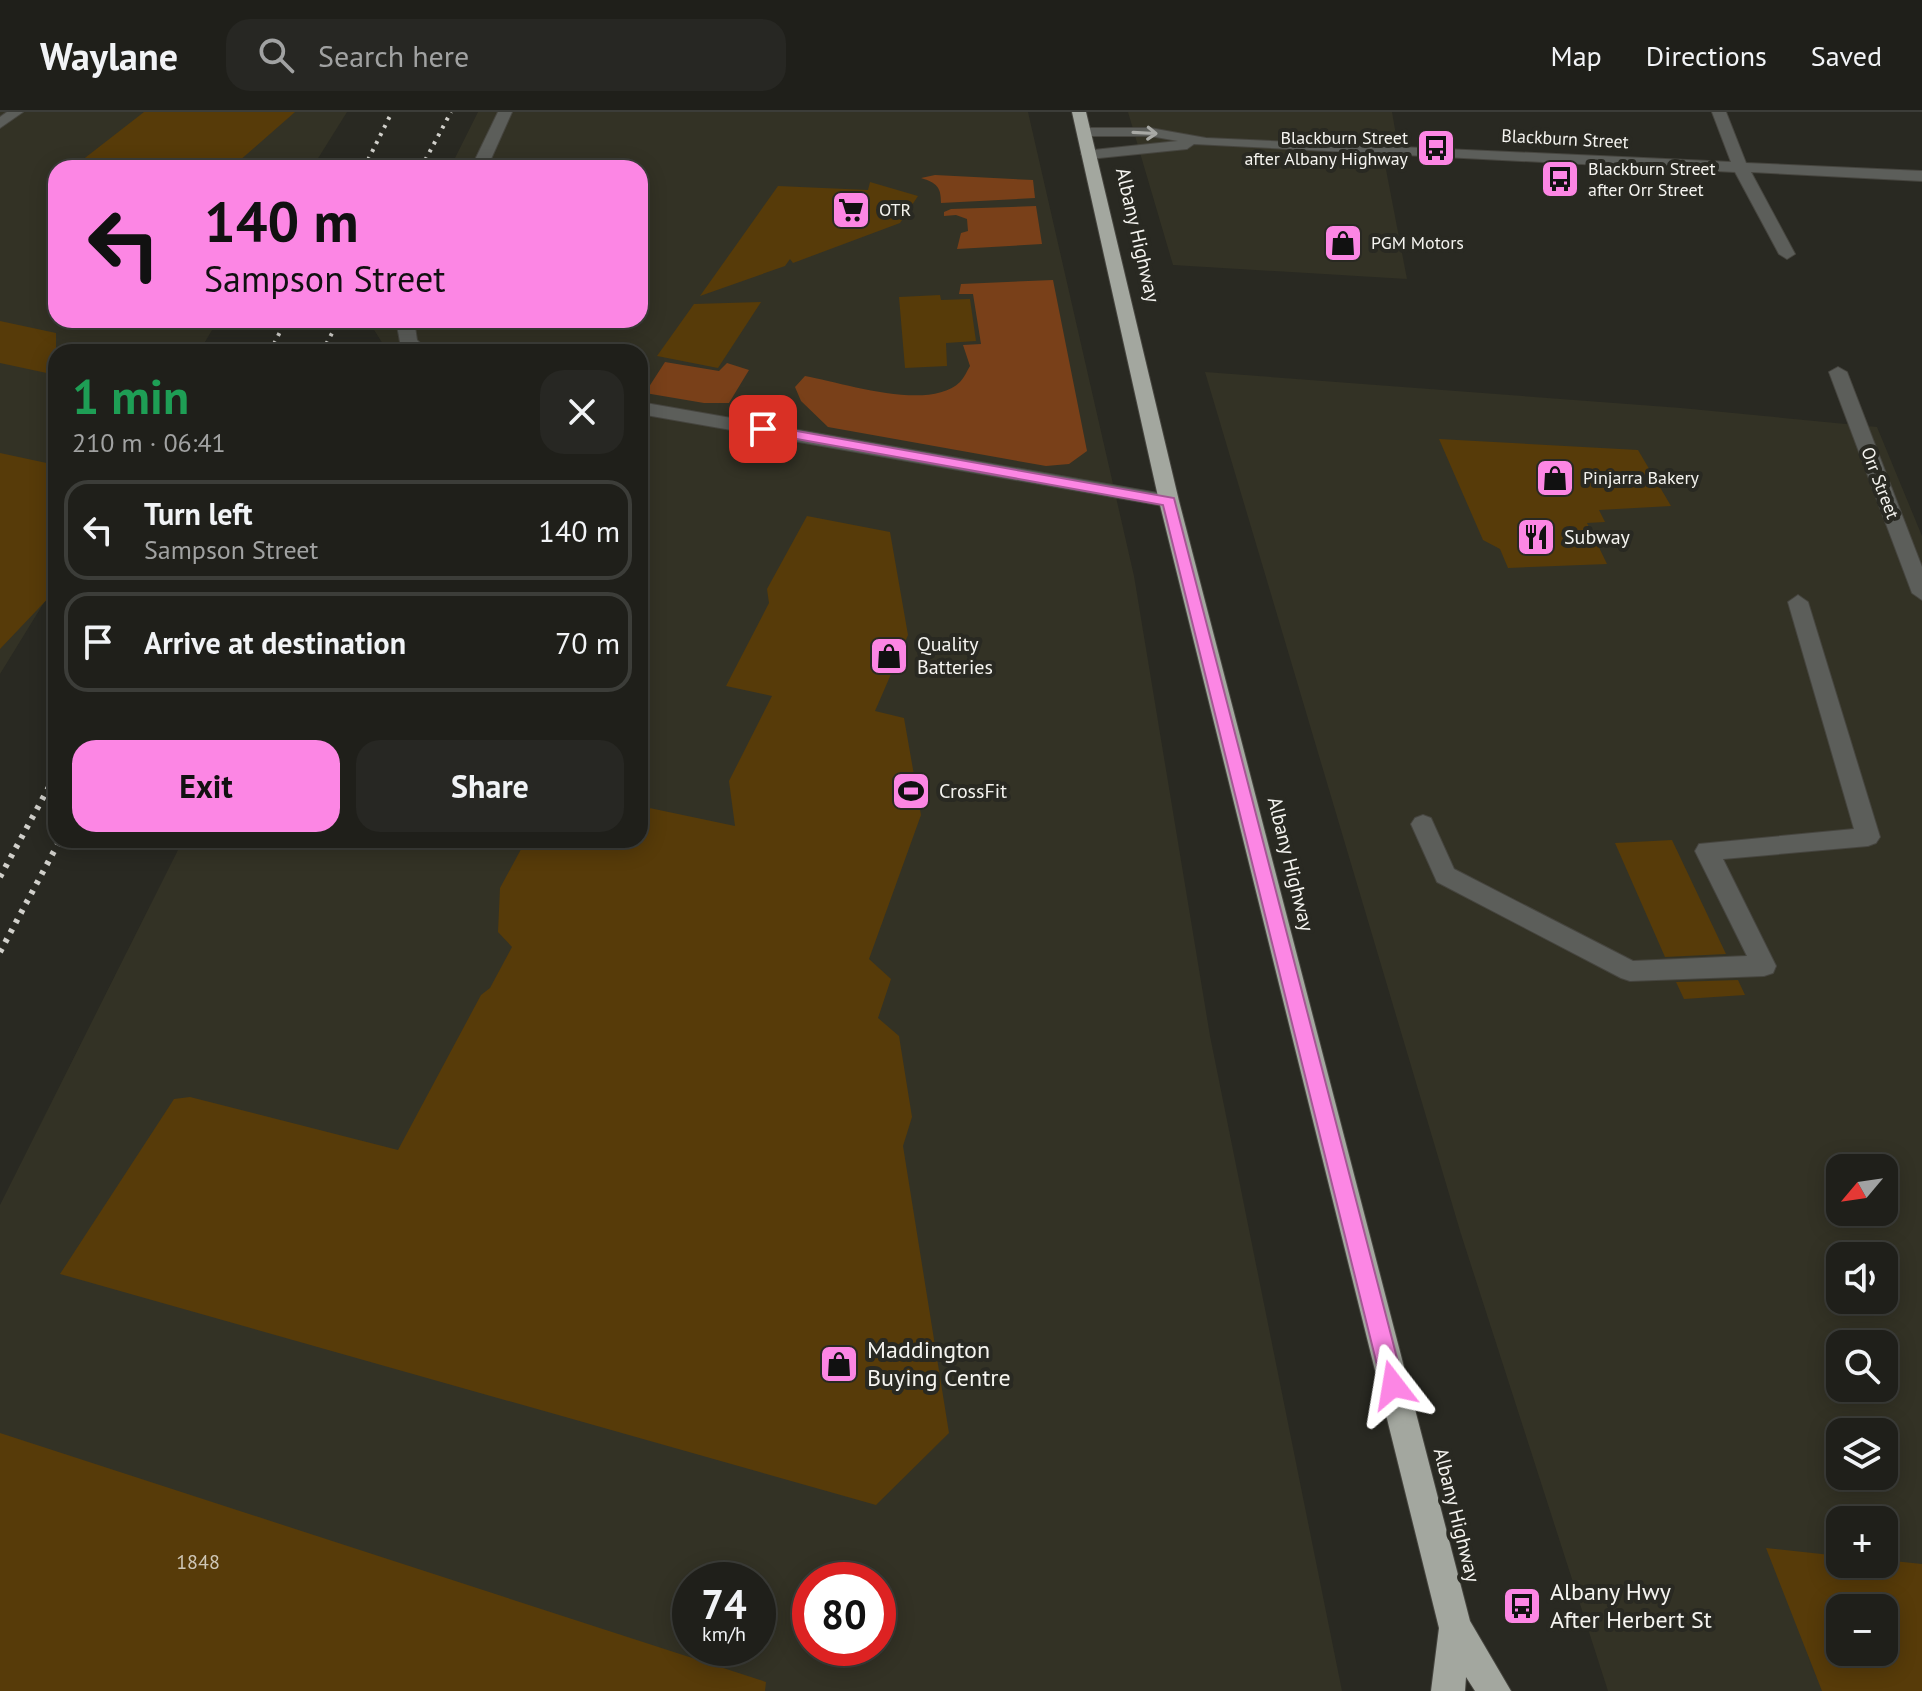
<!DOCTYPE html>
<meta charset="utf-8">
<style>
body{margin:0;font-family:"PT Sans",sans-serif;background:#272723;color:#f1f3f6;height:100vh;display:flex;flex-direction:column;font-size:30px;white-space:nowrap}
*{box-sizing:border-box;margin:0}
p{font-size:26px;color:#a1a2a2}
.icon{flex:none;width:44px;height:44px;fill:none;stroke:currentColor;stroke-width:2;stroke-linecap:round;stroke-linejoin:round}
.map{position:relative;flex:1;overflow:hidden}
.panel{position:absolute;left:48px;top:232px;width:600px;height:504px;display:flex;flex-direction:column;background:#1f1f1a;border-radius:24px;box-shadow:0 4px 20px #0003,0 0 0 2px #3c3d39}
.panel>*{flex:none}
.hud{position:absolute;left:48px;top:48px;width:600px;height:168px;border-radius:24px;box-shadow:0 4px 20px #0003,0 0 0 2px #3c3d39;background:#fc86e4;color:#111;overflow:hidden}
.needle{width:52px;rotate:241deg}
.controls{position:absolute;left:1826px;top:1042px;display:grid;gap:16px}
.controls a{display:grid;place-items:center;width:72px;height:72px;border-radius:16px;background:#1f1f1a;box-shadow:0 4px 20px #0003,0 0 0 2px #3c3d39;font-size:40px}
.speed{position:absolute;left:672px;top:1450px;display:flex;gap:16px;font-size:40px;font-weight:700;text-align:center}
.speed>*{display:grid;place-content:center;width:104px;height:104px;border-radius:50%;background:#1f1f1a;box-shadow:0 4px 20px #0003,0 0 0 2px #3c3d39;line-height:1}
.speed small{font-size:20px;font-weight:400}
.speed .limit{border:12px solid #d22;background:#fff;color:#111}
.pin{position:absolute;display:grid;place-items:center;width:68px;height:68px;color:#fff;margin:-34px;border-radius:16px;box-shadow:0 4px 12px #0006}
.me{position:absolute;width:88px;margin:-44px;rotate:346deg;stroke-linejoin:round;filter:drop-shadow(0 0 6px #0008)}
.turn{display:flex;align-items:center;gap:28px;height:168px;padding:0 24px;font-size:36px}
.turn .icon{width:104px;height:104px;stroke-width:2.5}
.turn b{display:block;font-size:56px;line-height:68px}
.round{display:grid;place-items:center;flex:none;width:84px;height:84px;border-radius:24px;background:#272723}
.summary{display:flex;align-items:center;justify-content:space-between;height:136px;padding:0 24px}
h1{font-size:48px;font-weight:700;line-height:60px;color:#1e9e55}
.button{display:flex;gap:16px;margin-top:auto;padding:16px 24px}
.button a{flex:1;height:92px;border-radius:24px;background:#fc86e4;color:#111;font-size:32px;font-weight:700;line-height:92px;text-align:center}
.button a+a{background:#272723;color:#f1f3f6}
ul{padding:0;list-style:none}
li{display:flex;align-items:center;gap:24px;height:100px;margin:0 16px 12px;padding:0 8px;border:4px solid #3c3d39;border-radius:24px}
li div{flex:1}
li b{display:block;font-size:30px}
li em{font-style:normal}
header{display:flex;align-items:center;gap:48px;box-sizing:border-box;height:112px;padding:0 40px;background:#1f1f1a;border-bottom:2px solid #3c3d39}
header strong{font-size:38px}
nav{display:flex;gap:44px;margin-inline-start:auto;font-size:28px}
.search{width:560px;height:72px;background:#272723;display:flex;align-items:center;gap:20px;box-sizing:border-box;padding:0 28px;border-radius:24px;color:#a1a2a2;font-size:30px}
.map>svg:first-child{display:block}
.built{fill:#333225;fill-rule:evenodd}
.green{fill:#794019}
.building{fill:#573b09;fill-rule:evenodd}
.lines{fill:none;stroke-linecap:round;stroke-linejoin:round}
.minor-casing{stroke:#46453f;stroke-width:2}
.highway-casing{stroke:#46453f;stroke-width:2}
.minor{fill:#5c5e5a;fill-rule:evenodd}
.highway{fill:#a3a79f;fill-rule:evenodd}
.rail-far1{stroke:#d1d0cb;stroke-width:4;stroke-dasharray:3 6;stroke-linecap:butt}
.rail{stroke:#d1d0cb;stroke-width:6;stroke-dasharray:4 7;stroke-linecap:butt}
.oneway{stroke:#a8a9a5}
.route{fill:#fc86e4;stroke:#a45794;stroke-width:2}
.labels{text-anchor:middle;stroke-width:8;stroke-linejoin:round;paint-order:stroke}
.far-poi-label{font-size:18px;fill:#f5f4f0;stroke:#292922;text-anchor:start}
.far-street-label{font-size:18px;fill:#f5f4f0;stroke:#292922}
.street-label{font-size:20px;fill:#f5f4f0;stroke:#292922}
.poi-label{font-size:20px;fill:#f5f4f0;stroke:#292922;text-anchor:start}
.near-number-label{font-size:20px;fill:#cec6b6}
.near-poi-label{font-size:24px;fill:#f5f4f0;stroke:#292922;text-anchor:start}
</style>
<header>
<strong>Waylane</strong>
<div class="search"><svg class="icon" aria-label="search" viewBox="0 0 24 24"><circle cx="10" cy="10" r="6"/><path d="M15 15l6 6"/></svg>Search here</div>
<nav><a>Map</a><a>Directions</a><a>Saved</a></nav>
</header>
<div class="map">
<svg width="1922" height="1579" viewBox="0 0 1922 1579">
<rect width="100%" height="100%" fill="#292922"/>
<!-- built -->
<path class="built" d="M0,0H347L312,56H56V208H218L199,240H56V471L0,562Z
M478,0H1028L1134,464L1210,924L1342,1579H0V1093L183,728H640V240H388L371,213L373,208H640V56H450ZM690,1468H758V1536H690ZM810,1468H878V1536H810Z
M1128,0H1392L1400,46L1384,47L1407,167L1173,153Z
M1205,260L1681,296L1877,315L1922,424V1579H1608L1461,1122ZM1840,1056H1884V1100H1840ZM1840,1144H1884V1188H1840ZM1840,1232H1884V1276H1840ZM1840,1320H1884V1364H1840ZM1840,1408H1884V1452H1840ZM1840,1496H1884V1540H1840Z"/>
<!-- green -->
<path class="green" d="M935,63L1033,68L1035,86L941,91C941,75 937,71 921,66Z
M1036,94L1042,132L957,137L961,121L968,119L967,107L956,103L944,104V100L951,97Z
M1053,168L1087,339L1069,352L1046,354L828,315L801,289L795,275L805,264C844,271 929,300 960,270C964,266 967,259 970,254L963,233L981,232L973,182H959L961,172Z
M665,250L719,259L727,251L749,258L729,291H704L645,281Z"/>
<!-- building -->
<path class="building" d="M144,0H295L231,56H72Z
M870,70L918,84L900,111L793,151L790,147L785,154L700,184L778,74L868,78Z
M940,183L941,188L970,187L976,229L946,231L947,254L905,256L899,185Z
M761,190L718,256L657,244L694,192Z
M0,209L56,221V263L0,251Z
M1439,327L1638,338L1671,394L1599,398L1605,410L1587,411L1607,452L1508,456L1500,437L1483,428Z
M0,341L56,353V478L0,537Z
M807,404L890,420L908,523L875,599L904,606L921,703L869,847L891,867L878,906L899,924L912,1005L903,1034L949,1321L876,1393L60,1162L174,987L190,985L398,1038L481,883L490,876L512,835L498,820L500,776L526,728H640V694L735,714L729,669L772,584L726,574L769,491L767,477Z
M1672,728L1726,842L1665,845L1615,731Z
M1738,868L1745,883L1684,887L1676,870Z
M0,1321L766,1570L765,1579H0Z
M1766,1436L1840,1444V1452H1884V1448L1922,1452V1579H1822ZM1840,1496H1884V1540H1840Z"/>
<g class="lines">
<!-- minor casing -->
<g class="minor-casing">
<path id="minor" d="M7,0H23L0,16V5Z
M498,0H512L487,56H471Z
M1712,0H1726L1746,51L1922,59V69L1751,60L1795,142L1787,147L1779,142L1735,60L1194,32L1187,37L1089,47L1081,42L1084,39L1178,29L1150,24H1084L1077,20L1084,16H1150L1206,26L1731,50Z
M396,208H414L417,228L429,240H410L400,230Z
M1838,255L1847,260L1922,455V488L1912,481L1829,260Z
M640,290L1169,383L1179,389L1169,395L640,302Z
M1798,483L1808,490L1880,725L1876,731L1868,734L1723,747L1776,854L1773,861L1764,864L1630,869L1621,866L1437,770L1411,712L1415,706L1423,703L1431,706L1454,757L1633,849L1747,844L1695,739L1699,732L1854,717L1788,490Z"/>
</g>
<!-- highway casing -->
<g class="highway-casing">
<path id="highway" d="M1072,0H1086L1179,389L1470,1509L1511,1579H1475L1466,1565L1465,1579H1431L1439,1516L1159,389Z"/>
</g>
<!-- minor -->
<use href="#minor" class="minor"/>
<!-- highway -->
<use href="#highway" class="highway"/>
<!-- rail-far1 -->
<path class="rail-far1" d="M364,56L392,0
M421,56L451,0
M270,240L286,208
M322,240L339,208"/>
<!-- rail -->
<path class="rail" d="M0,765L56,662
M0,840L60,728"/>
</g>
<!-- one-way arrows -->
<defs><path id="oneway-shaft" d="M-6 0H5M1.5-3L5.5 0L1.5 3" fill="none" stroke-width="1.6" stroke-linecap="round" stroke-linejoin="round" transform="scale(2)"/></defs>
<use class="oneway" href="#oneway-shaft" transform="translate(1145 21) rotate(3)"/>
<!-- route -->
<path class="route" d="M763,313L1174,386L1404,1273L1401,1281L1393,1284L1385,1281L1382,1273L1163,393L758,320V314Z"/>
<!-- icons -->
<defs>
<g id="bus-square" transform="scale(2)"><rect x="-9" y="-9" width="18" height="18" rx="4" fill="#fc86e4" stroke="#292922"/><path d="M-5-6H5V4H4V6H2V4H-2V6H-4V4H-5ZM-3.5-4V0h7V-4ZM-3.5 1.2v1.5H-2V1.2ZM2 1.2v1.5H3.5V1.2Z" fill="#111"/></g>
<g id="supermarket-square" transform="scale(2)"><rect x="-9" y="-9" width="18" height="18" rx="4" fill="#fc86e4" stroke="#292922"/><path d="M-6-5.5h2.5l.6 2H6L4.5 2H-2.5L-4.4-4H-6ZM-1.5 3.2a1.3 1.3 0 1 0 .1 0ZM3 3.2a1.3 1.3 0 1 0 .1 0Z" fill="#111"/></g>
<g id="shop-square" transform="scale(2)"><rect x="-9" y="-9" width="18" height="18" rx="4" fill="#fc86e4" stroke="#292922"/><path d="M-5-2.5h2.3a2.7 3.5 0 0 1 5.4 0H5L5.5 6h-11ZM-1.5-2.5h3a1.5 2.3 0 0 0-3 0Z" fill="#111"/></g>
<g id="restaurant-square" transform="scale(2)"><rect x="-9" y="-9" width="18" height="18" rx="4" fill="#fc86e4" stroke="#292922"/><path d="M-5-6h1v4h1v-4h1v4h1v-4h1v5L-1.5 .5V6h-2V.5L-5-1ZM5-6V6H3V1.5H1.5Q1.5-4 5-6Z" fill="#111"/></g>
<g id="stadium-square" transform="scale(2)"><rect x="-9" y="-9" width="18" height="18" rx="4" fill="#fc86e4" stroke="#292922"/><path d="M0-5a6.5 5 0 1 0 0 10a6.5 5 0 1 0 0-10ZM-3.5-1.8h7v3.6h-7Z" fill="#111"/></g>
</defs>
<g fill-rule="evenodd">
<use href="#bus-square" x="1436" y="36"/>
<use href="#bus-square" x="1560" y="67"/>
<use href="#supermarket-square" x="851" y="98"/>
<use href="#shop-square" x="1343" y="131"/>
<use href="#shop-square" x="1555" y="366"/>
<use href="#restaurant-square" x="1536" y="425"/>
<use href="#shop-square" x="889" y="544"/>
<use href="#stadium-square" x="911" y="679"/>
<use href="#shop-square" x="839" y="1252"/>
<use href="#bus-square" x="1522" y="1494"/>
</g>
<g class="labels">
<!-- far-poi labels -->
<g class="far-poi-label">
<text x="1408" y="32" text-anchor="end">Blackburn Street<tspan x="1408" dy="21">after Albany Highway</tspan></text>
<text x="1588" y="63">Blackburn Street<tspan x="1588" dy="21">after Orr Street</tspan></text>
<text x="879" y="104">OTR</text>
<text x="1371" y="137">PGM Motors</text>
<text x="1583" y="372">Pinjarra Bakery</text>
</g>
<!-- far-street labels -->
<g class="far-street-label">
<text transform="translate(1565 27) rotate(3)" y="6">Blackburn Street</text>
<text transform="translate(1880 371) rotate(69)" y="6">Orr Street</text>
</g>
<!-- street labels -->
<g class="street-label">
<text transform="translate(1138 123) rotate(77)" y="7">Albany Highway</text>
<text transform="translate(1291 752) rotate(76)" y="7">Albany Highway</text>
<text transform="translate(1457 1403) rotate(76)" y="7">Albany Highway</text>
</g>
<!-- poi labels -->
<g class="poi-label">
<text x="1564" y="432">Subway</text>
<text x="917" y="539">Quality<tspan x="917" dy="23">Batteries</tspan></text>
<text x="939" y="686">CrossFit</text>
</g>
<!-- near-number labels -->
<g class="near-number-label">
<text x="198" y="1457">1848</text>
</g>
<!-- near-poi labels -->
<g class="near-poi-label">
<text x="867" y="1246">Maddington<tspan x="867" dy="28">Buying Centre</tspan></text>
<text x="1550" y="1488">Albany Hwy<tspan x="1550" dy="28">After Herbert St</tspan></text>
</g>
</g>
</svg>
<div class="controls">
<a><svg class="needle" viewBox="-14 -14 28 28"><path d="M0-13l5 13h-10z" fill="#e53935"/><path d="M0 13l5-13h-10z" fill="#a1a2a2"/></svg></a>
<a><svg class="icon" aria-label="sound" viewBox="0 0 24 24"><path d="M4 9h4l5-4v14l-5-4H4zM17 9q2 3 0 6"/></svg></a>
<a><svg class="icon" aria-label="search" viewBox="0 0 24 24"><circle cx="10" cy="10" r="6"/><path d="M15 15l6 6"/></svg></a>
<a><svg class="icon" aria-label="layers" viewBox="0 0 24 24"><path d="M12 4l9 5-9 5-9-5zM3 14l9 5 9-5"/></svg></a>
<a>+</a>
<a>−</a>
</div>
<div class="speed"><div>74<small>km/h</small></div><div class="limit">80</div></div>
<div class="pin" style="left:763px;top:317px;background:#d93025"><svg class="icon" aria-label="arrive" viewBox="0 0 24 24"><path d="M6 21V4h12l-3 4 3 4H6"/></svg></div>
<svg class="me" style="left:1393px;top:1273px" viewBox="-20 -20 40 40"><path d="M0-17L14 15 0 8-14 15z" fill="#fc86e4" stroke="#fff" stroke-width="4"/></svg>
<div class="hud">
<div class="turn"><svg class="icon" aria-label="left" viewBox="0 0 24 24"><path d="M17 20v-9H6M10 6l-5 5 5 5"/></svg><div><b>140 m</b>Sampson Street</div></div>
</div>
<section class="panel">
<div class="summary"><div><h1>1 min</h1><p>210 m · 06:41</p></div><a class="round"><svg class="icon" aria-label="close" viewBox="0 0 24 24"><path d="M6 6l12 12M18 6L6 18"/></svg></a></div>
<ul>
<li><svg class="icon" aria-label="left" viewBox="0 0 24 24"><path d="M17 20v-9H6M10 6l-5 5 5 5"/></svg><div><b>Turn left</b><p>Sampson Street</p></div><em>140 m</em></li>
<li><svg class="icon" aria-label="arrive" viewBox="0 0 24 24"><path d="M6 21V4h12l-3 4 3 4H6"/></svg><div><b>Arrive at destination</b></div><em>70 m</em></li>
</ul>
<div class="button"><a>Exit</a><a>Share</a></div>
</section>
</div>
